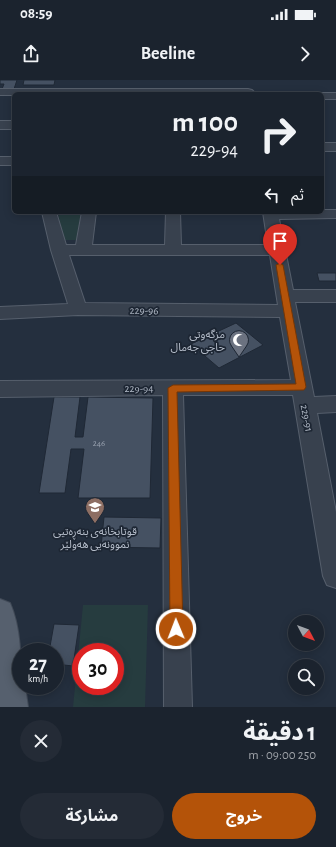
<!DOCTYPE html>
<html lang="ar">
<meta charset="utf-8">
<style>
body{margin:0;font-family:"Alegreya Sans","Noto Sans Arabic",sans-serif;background:#242b36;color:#f1f3f6;direction:rtl;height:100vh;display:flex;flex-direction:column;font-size:15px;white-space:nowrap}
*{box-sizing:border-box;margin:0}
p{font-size:13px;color:#a0a4aa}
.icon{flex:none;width:22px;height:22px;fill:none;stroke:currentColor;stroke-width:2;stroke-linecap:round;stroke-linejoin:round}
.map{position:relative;height:627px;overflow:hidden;direction:ltr}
.side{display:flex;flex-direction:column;background:#1b232e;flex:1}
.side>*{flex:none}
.guide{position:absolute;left:12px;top:12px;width:312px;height:122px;border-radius:6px;box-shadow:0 2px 10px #0003,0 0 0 1px #39404a;direction:rtl;background:#1b232e;color:#f1f3f6;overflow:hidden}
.needle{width:26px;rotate:131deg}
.buttons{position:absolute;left:288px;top:535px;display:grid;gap:8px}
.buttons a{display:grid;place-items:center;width:36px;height:36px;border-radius:50%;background:#1b232e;box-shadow:0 2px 10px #0003,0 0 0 1px #39404a;font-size:20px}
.speed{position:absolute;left:12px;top:563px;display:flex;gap:8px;font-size:20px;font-weight:700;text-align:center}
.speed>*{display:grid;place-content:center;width:52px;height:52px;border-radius:50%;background:#1b232e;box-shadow:0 2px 10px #0003,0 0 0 1px #39404a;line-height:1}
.speed small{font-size:10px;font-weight:400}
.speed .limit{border:6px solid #d22;background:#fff;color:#111}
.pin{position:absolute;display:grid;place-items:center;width:34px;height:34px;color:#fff;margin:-41px -17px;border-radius:50% 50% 50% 0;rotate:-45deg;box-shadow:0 0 4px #0007}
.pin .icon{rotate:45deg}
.me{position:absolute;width:44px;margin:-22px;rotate:359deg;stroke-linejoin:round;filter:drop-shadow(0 0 3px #0008)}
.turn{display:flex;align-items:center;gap:14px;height:84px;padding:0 20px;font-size:18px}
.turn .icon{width:52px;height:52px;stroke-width:2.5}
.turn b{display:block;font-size:28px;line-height:34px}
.then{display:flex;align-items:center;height:38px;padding:0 20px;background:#0003;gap:8px;font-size:15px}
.round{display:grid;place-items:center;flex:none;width:42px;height:42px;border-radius:21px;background:#242b36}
.summary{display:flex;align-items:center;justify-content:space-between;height:68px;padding:0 20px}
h1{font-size:24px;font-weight:700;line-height:30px}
.primary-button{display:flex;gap:8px;margin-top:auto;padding:8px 20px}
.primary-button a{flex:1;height:46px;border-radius:24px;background:#b45309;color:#fff;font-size:16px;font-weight:700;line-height:46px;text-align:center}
.primary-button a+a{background:#242b36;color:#f1f3f6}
.status{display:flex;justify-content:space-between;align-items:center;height:28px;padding:0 20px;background:#1b232e;direction:ltr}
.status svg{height:11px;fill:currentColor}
header{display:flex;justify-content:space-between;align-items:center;height:52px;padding:0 20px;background:#1b232e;font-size:18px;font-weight:700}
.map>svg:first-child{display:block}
.green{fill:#263c3f;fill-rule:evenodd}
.building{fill:#455162;stroke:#1f2835}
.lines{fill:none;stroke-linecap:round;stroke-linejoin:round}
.minor-casing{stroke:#565f6c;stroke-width:2}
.major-casing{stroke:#414a57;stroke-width:2}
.minor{fill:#38414e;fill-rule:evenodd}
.major{fill:#56606e;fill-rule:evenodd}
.route{fill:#b45309;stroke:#753606}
.labels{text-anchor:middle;stroke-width:3.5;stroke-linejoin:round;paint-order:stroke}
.number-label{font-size:9px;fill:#98a1af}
.street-label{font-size:11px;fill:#b4bcc9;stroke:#1d2633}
.poi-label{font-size:11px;fill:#b4bcc9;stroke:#1d2633;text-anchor:end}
</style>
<div class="status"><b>08:59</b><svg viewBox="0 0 49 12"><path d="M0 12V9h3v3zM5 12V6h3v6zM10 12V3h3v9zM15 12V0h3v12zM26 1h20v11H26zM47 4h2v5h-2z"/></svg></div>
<header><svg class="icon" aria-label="forward" viewBox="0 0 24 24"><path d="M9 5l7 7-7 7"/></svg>Beeline<svg class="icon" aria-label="share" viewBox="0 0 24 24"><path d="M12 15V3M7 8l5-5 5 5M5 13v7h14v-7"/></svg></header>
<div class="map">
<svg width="336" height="627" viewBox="0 0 336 627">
<rect width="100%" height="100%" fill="#242f3e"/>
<!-- green -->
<path class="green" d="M58,132H81L77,160H63Z
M83,525H148L145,627H73ZM81,572H115V606H81Z"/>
<!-- building -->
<path class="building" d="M0,0H17L14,9H2L4,4H0Z
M24,0H55L54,5H23Z
M317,193H336V201H319Z
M236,243L263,265L219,288L191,264Z
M54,317H80L75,357H83L88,317L153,318L150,418H78L84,369H71L65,413H39Z
M104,437L161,438L160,468L101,467Z
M54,544L79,545L73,586L55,584V572H49Z"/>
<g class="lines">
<!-- minor casing -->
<g class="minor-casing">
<path id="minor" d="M0,9H248L252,10L254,12L252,14H14V15H0Z
M322,13H336V19H322V14H318Z
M0,41H14V49H0Z
M322,63H336V71H322Z
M0,77H14V85H0Z
M322,130H336V138L279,139L293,210H336V222H295L314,317L336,316V332L317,333L336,432V508L327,505L323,496L293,315H183L192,627H164L163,315L0,317V301L291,300L280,237L78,235L0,239V227L68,224L51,170L42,132H56L66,165H76L82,132H96L92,165H165L166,132H180L181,165H268L263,132H322ZM69,175H270L278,225L85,223Z"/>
</g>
<!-- major casing -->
<g class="major-casing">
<path id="major" d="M0,519L10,523C21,548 21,579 21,606H25L28,627H0Z"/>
</g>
<!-- minor -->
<use href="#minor" class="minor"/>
<!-- major -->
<use href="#major" class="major"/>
</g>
<!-- route -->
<path class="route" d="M280,183L283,185L306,307L304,310L177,312L183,549L181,553L176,555L172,553L170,549L168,308L173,305L296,304L276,185Z"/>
<!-- icons -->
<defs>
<g id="mosque-pin" transform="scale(1)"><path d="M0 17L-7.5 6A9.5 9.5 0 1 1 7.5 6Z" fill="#6b7280" stroke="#1d2633"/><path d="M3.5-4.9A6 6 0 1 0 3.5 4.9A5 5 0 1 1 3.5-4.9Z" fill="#fff"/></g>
<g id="school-pin" transform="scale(1)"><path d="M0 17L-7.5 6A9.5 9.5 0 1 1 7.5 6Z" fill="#8d6e63" stroke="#1d2633"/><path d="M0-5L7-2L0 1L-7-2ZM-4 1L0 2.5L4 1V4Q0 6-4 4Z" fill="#fff"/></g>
</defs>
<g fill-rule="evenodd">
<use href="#mosque-pin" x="239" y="260"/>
<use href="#school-pin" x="95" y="427"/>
</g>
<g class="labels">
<!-- number labels -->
<g class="number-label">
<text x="99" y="366">246</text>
</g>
<!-- street labels -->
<g class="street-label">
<text transform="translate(144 230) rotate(1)" y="4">229-96</text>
<text x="139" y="312">229-94</text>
<text transform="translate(307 338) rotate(79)" y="4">229-91</text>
</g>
<!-- poi labels -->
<g class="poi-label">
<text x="225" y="258">مزگەوتی<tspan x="225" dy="13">حاجی جەمال</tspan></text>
<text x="95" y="455" text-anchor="middle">قوتابخانەی بنەڕەتیی<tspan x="95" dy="13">نموونەیی هەولێر</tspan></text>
</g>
</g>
</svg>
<div class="buttons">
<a><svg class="needle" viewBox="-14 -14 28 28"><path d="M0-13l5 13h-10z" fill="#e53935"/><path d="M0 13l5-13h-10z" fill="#a0a4aa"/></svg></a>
<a><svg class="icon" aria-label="search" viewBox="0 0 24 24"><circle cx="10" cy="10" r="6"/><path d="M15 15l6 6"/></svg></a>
</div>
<div class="speed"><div>27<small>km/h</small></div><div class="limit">30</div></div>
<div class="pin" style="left:280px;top:185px;background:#d93025"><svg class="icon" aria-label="arrive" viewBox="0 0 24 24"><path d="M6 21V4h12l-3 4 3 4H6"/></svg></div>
<svg class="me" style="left:176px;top:549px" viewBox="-20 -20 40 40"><circle r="17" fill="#b45309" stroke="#fff" stroke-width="3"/><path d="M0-11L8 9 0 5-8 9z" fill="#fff"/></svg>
<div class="guide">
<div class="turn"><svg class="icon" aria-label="right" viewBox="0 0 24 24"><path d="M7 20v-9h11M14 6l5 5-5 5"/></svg><div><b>100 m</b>229-94</div></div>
<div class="then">ثم<svg class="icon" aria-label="left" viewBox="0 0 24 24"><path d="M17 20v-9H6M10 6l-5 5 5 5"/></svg></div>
</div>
</div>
<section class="side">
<div class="summary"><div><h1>1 دقيقة</h1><p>250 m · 09:00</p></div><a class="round"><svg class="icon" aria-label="close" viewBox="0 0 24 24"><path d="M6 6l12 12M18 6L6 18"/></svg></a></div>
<div class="primary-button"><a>خروج</a><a>مشاركة</a></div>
</section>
